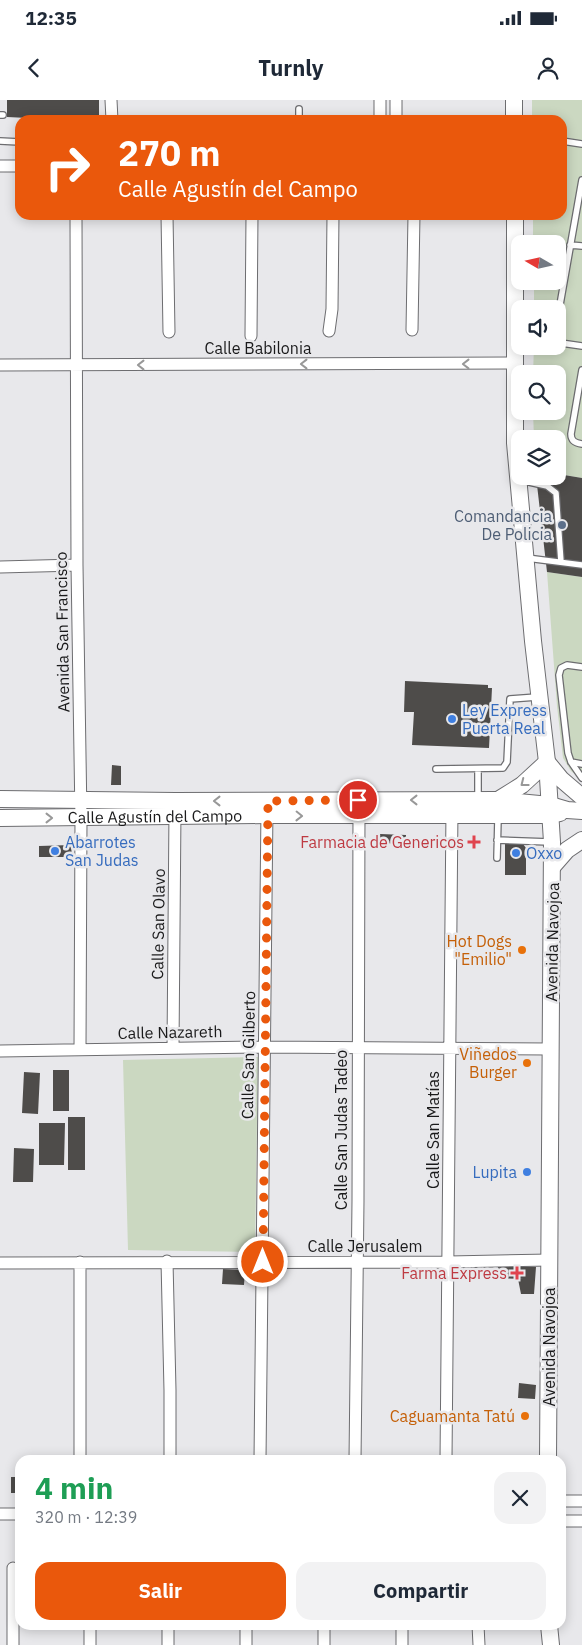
<!DOCTYPE html>
<html lang="es">
<meta charset="utf-8">
<style>
body{margin:0;font-family:"IBM Plex Sans",sans-serif;background:#f2f2f3;color:#1f2937;height:100vh;display:flex;flex-direction:column;font-size:19px;white-space:nowrap}
*{box-sizing:border-box;margin:0}
p{font-size:16px;color:#747a83}
.icon{flex:none;width:28px;height:28px;fill:none;stroke:currentColor;stroke-width:2;stroke-linecap:round;stroke-linejoin:round}
.map{position:relative;flex:1;overflow:hidden}
.sheet{position:absolute;left:15px;top:1355px;width:551px;height:175px;display:flex;flex-direction:column;background:#fff;border-radius:15px;box-shadow:0 2px 12px #0003}
.sheet>*{flex:none}
.hud{position:absolute;left:15px;top:15px;width:552px;height:105px;border-radius:15px;box-shadow:0 2px 12px #0003;background:#ea580c;color:#fff;overflow:hidden}
.needle{width:32px;rotate:279deg}
.tools{position:absolute;left:511px;top:135px;display:grid;gap:10px}
.tools a{display:grid;place-items:center;width:55px;height:55px;border-radius:10px;background:#fff;box-shadow:0 2px 12px #0003;font-size:25px}
.pin{position:absolute;display:grid;place-items:center;width:42px;height:42px;color:#fff;margin:-21px;border:2px solid #fff;border-radius:50%;box-shadow:0 1px 5px #0007}
.me{position:absolute;width:55px;margin:-28px;rotate:0deg;stroke-linejoin:round;filter:drop-shadow(0 0 4px #0008)}
.turn{display:flex;align-items:center;gap:18px;height:105px;padding:0 20px;font-size:22px}
.turn .icon{width:65px;height:65px;stroke-width:2.5}
.turn b{display:block;font-size:35px;line-height:42px}
.round{display:grid;place-items:center;flex:none;width:52px;height:52px;border-radius:15px;background:#f2f2f3}
.head{display:flex;align-items:center;justify-content:space-between;height:85px;padding:0 20px}
h1{font-size:30px;font-weight:700;line-height:38px;color:#1e9e55}
.button{display:flex;gap:10px;margin-top:auto;padding:10px 20px}
.button a{flex:1;height:58px;border-radius:15px;background:#ea580c;color:#fff;font-size:20px;font-weight:700;line-height:58px;text-align:center}
.button a+a{background:#f2f2f3;color:#1f2937}
.status{display:flex;justify-content:space-between;align-items:center;height:35px;padding:0 25px;background:#fff;direction:ltr}
.status svg{height:14px;fill:currentColor}
header{display:flex;justify-content:space-between;align-items:center;height:65px;padding:0 20px;background:#fff;font-size:22px;font-weight:700}
.map>svg:first-child{display:block}
.green{fill:#cbd8c1}
.building{fill:#4e4c4a}
.lines{fill:none;stroke-linecap:round;stroke-linejoin:round}
.lane-casing{stroke:#6d6d70;stroke-width:8}
.street-casing{stroke:#6d6d70;stroke-width:13}
.secondary-casing{stroke:#6d6d70;stroke-width:18}
.lane{stroke:#fff;stroke-width:5.5}
.street{stroke:#fff;stroke-width:11}
.secondary{stroke:#fff;stroke-width:16}
.oneway{stroke:#989898}
.route{stroke:#ea580c;stroke-width:9;stroke-dasharray:0 16.2}
.service-dot{fill:#5c6f8a;stroke:#e8e8eb;stroke-width:2}
.shop-dot{fill:#3f7fe0;stroke:#e8e8eb;stroke-width:2}
.health-dot{fill:#e0444e;stroke:#e8e8eb;stroke-width:2}
.food-dot{fill:#e8710a;stroke:#e8e8eb;stroke-width:2}
.labels{text-anchor:middle;stroke-width:5;stroke-linejoin:round;paint-order:stroke}
.street-label{font-size:16px;fill:#1a1a1b;stroke:#e8e8eb}
.service-label{font-size:16px;fill:#4e5e75;stroke:#e8e8eb;text-anchor:end}
.shop-label{font-size:16px;fill:#366cbe;stroke:#e8e8eb;text-anchor:start}
.health-label{font-size:16px;fill:#be3a42;stroke:#e8e8eb;text-anchor:end}
.food-label{font-size:16px;fill:#c56008;stroke:#e8e8eb;text-anchor:end}
</style>
<div class="status"><b>12:35</b><svg viewBox="0 0 49 12"><path d="M0 12V9h3v3zM5 12V6h3v6zM10 12V3h3v9zM15 12V0h3v12zM26 1h20v11H26zM47 4h2v5h-2z"/></svg></div>
<header><svg class="icon" aria-label="back" viewBox="0 0 24 24"><path d="M15 5l-7 7 7 7"/></svg>Turnly<svg class="icon" aria-label="person" viewBox="0 0 24 24"><circle cx="12" cy="8" r="4"/><path d="M4 21q1-7 8-7t8 7"/></svg></header>
<div class="map">
<svg width="582" height="1545" viewBox="0 0 582 1545">
<rect width="100%" height="100%" fill="#e8e8eb"/>
<!-- green -->
<path class="green" d="M532,0H582V378L558,374V339H534L533,311H558V274H533L534,246H558V209H534V181H558V144H533V115H562V20H532Z
M547,472L582,477V680L571,671L563,658L557,606Z
M258,957L255,1152L128,1150L123,960Z"/>
<!-- building -->
<path class="building" d="M7,0H99V20H28V18L7,17Z
M558,374L582,378V477L547,472L536,376H558Z
M405,581L488,585V588H492L489,648L412,645L414,612H404Z
M112,665L121,666V685H111Z
M380,734L406,735V744L379,743Z
M505,742H518L523,744L526,748V775H505Z
M71,745L72,757H39V746Z
M53,970H69V1011H53Z
M24,972L40,973L38,1014L22,1013Z
M68,1017H85V1070H68Z
M39,1023H65L64,1065H39Z
M14,1048L34,1049L33,1082H13Z
M498,1166L536,1167L534,1194H521L518,1179H524L498,1178Z
M223,1169L245,1170L244,1185L222,1184Z
M519,1283L536,1285L535,1299L518,1298Z
M11,1377H20V1393H11Z"/>
<g class="lines">
<!-- lane casing -->
<g class="lane-casing">
<path id="lane" d="M0,15H3
M299,20V9
M0,41L20,42
M562,41L582,44
M570,145L582,146
M558,216L582,80
M558,240L561,243L582,246
M582,270L571,334C571,341 575,343 582,344
M520,380L547,386L556,393L561,462
M527,458L582,465
M582,567L567,565L561,568L559,575L568,653L571,662L582,678
M571,662L582,664
M436,669L503,668L507,662L510,599L537,597
M478,669V698
M497,740L550,742
M497,758L498,718"/>
</g>
<!-- street casing -->
<g class="street-casing">
<path id="street" d="M111,0L112,20
M396,0V20
M380,20V0
M0,66H20
M76,115L77,465L81,718L80,949
M167,115L169,232
M412,230L414,115
M329,231L332,209L333,115
M251,236L252,115
M0,265L515,263
M0,467L77,465
M173,948L175,710
M0,951L264,947L550,949
M167,1161L170,1290V1360
M80,1162V1360
M0,1163L449,1162L550,1160
M260,1360L267,708
M355,1360L358,1101L359,709
M446,1360L452,709
M561,1401H582
M0,1414H20
M561,1421H582
M13,1468V1545
M90,1525V1545
M246,1525V1545
M324,1525V1545
M402,1525V1545
M478,1525L479,1545
M168,1545V1525"/>
</g>
<!-- secondary casing -->
<g class="secondary-casing">
<g id="secondary">
<path d="M514,0V20"/>
<path d="M515,115V343L533,541L547,662L552,742L548,1360"/>
<path d="M0,699L175,701L498,700L550,705L567,710L582,711"/>
<path d="M498,700L522,685L547,662L561,679L582,697"/>
<path id="s1" d="M0,718L267,715H551L560,713"/>
<path d="M553,766L567,750L582,740"/>
<path d="M549,1525L551,1545"/>
</g>
</g>
<!-- lane -->
<use href="#lane" class="lane"/>
<!-- street -->
<use href="#street" class="street"/>
<!-- secondary -->
<use href="#secondary" class="secondary"/>
</g>
<!-- one-way arrows -->
<defs><path id="oneway-chevron" d="M-2-3.5L2.5 0L-2 3.5" fill="none" stroke-width="1.6" stroke-linecap="round" stroke-linejoin="round" transform="scale(1.25)"/></defs>
<g class="oneway">
<use href="#oneway-chevron" transform="translate(304 264) rotate(180)"/>
<use href="#oneway-chevron" transform="translate(466 264) rotate(180)"/>
<use href="#oneway-chevron" transform="translate(141 265) rotate(180)"/>
<use href="#oneway-chevron" transform="translate(524 683) rotate(142)"/>
<use href="#oneway-chevron" transform="translate(414 700) rotate(-180)"/>
<use href="#oneway-chevron" transform="translate(217 701) rotate(-180)"/>
<use href="#oneway-chevron" transform="translate(299 716) rotate(1)"/>
<use href="#oneway-chevron" transform="translate(49 718)"/>
</g>
<g class="lines">
<!-- route -->
<path class="route" d="M263,1162L268,701L358,700"/>
</g>
<!-- markers -->
<circle class="service-dot" cx="562" cy="425" r="5"/>
<g class="shop-dot">
<circle cx="452" cy="619" r="5"/>
<circle cx="55" cy="751" r="5"/>
<circle cx="516" cy="753" r="5"/>
<circle cx="527" cy="1072" r="5"/>
</g>
<g class="health-dot">
<path d="M471.5 734.5h5v5h5v5h-5v5h-5v-5h-5v-5h5z"/>
<path d="M514.5 1165.5h5v5h5v5h-5v5h-5v-5h-5v-5h5z"/>
</g>
<g class="food-dot">
<circle cx="522" cy="850" r="5"/>
<circle cx="527" cy="963" r="5"/>
<circle cx="525" cy="1316" r="5"/>
</g>
<g class="labels">
<!-- street labels -->
<g class="street-label">
<text x="258" y="254">Calle Babilonia</text>
<text transform="translate(62 532) rotate(-91)" y="6">Avenida San Francisco</text>
<text dy="6" stroke="none"><textPath href="#s1" startOffset="155">Calle Agustín del Campo</textPath></text>
<text transform="translate(158 824) rotate(-89)" y="6">Calle San Olavo</text>
<text transform="translate(552 842) rotate(-89)" y="6">Avenida Navojoa</text>
<text transform="translate(170 932) rotate(-1)" y="6">Calle Nazareth</text>
<text transform="translate(248 955) rotate(-89)" y="6">Calle San Gilberto</text>
<text transform="translate(341 1030) rotate(-90)" y="6">Calle San Judas Tadeo</text>
<text transform="translate(433 1030) rotate(-90)" y="6">Calle San Matías</text>
<text x="365" y="1152">Calle Jerusalem</text>
<text transform="translate(549 1247) rotate(-90)" y="6">Avenida Navojoa</text>
</g>
<!-- service labels -->
<g class="service-label">
<text x="552" y="422">Comandancia<tspan x="552" dy="18">De Policia</tspan></text>
</g>
<!-- shop labels -->
<g class="shop-label">
<text x="462" y="616">Ley Express<tspan x="462" dy="18">Puerta Real</tspan></text>
<text x="65" y="748">Abarrotes<tspan x="65" dy="18">San Judas</tspan></text>
<text x="526" y="759">Oxxo</text>
<text x="517" y="1078" text-anchor="end">Lupita</text>
</g>
<!-- health labels -->
<g class="health-label">
<text x="464" y="748">Farmacia de Genericos</text>
<text x="507" y="1179">Farma Express</text>
</g>
<!-- food labels -->
<g class="food-label">
<text x="512" y="847">Hot Dogs<tspan x="512" dy="18">"Emilio"</tspan></text>
<text x="517" y="960">Viñedos<tspan x="517" dy="18">Burger</tspan></text>
<text x="515" y="1322">Caguamanta Tatú</text>
</g>
</g>
</svg>
<div class="tools">
<a><svg class="needle" viewBox="-14 -14 28 28"><path d="M0-13l5 13h-10z" fill="#e53935"/><path d="M0 13l5-13h-10z" fill="#747a83"/></svg></a>
<a><svg class="icon" aria-label="sound" viewBox="0 0 24 24"><path d="M4 9h4l5-4v14l-5-4H4zM17 9q2 3 0 6"/></svg></a>
<a><svg class="icon" aria-label="search" viewBox="0 0 24 24"><circle cx="10" cy="10" r="6"/><path d="M15 15l6 6"/></svg></a>
<a><svg class="icon" aria-label="layers" viewBox="0 0 24 24"><path d="M12 4l9 5-9 5-9-5zM3 14l9 5 9-5"/></svg></a>
</div>
<div class="pin" style="left:358px;top:700px;background:#d93025"><svg class="icon" aria-label="arrive" viewBox="0 0 24 24"><path d="M6 21V4h12l-3 4 3 4H6"/></svg></div>
<svg class="me" style="left:263px;top:1162px" viewBox="-20 -20 40 40"><circle r="17" fill="#ea580c" stroke="#fff" stroke-width="3"/><path d="M0-11L8 9 0 5-8 9z" fill="#fff"/></svg>
<div class="hud">
<div class="turn"><svg class="icon" aria-label="right" viewBox="0 0 24 24"><path d="M7 20v-9h11M14 6l5 5-5 5"/></svg><div><b>270 m</b>Calle Agustín del Campo</div></div>
</div>
<section class="sheet">
<div class="head"><div><h1>4 min</h1><p>320 m · 12:39</p></div><a class="round"><svg class="icon" aria-label="close" viewBox="0 0 24 24"><path d="M6 6l12 12M18 6L6 18"/></svg></a></div>
<div class="button"><a>Salir</a><a>Compartir</a></div>
</section>
</div>
